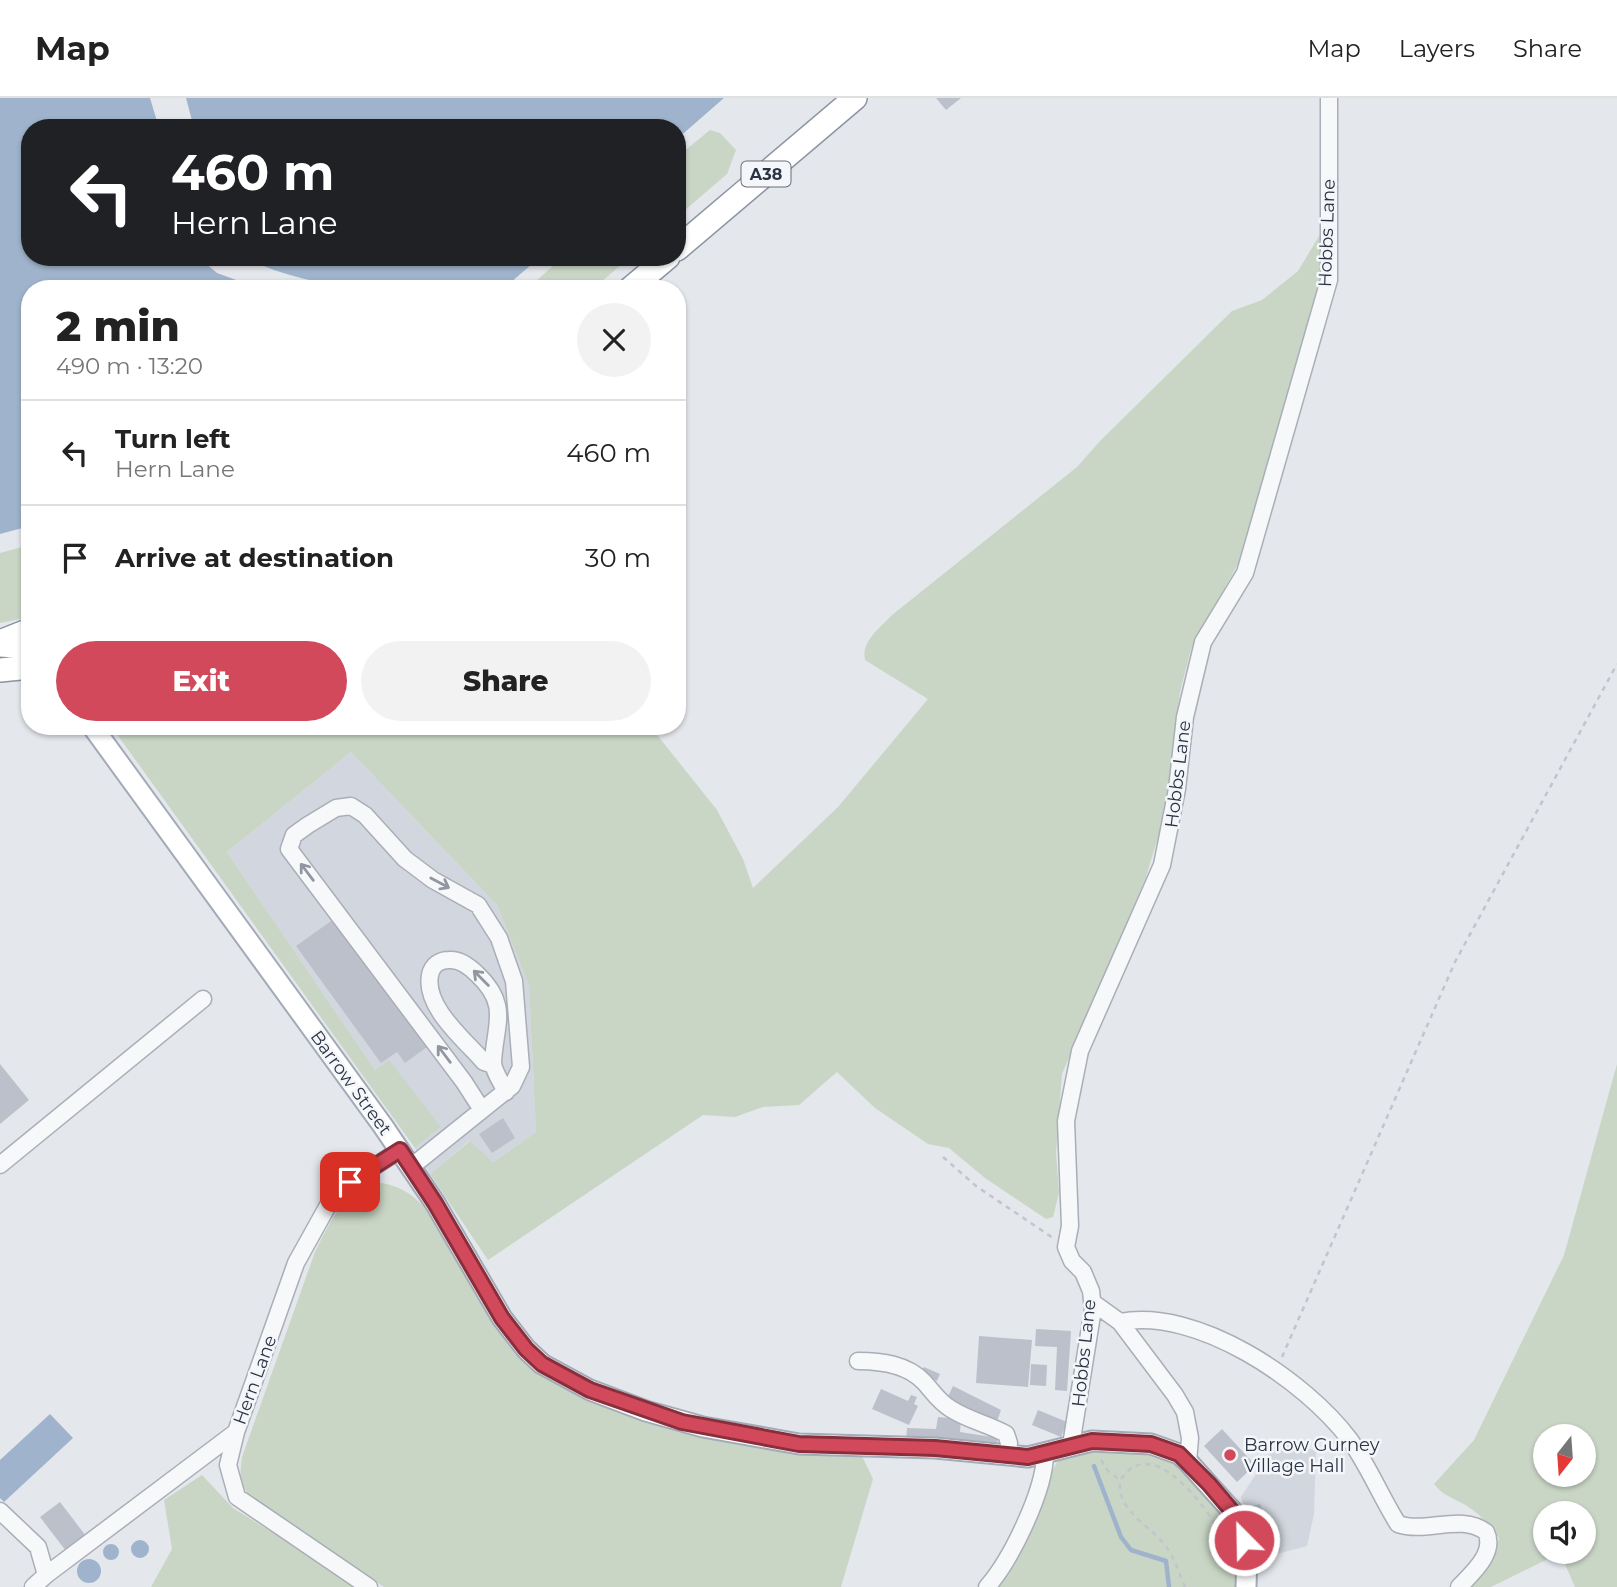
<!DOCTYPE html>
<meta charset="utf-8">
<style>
body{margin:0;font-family:Montserrat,sans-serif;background:#f2f2f2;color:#222;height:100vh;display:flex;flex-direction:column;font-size:26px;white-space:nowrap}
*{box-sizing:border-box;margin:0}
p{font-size:23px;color:#767676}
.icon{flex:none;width:38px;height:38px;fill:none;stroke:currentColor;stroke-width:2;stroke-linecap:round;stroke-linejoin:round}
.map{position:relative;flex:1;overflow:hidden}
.sheet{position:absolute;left:21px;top:182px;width:665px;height:455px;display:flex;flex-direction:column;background:#fff;border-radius:28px;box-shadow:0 2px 5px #0004}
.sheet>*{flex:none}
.top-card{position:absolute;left:21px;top:21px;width:665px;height:147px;border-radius:28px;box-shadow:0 2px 5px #0004;background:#202124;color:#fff;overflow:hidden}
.needle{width:46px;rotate:197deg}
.controls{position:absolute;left:1533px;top:1326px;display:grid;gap:14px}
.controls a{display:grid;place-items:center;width:63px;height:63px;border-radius:50%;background:#fff;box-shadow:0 2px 5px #0004;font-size:35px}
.pin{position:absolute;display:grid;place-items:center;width:60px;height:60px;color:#fff;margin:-30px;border-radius:14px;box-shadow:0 4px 10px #0006}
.me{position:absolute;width:77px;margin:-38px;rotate:337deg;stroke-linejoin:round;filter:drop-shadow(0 0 5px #0008)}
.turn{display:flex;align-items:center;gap:24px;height:147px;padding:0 35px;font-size:32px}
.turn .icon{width:91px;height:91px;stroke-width:2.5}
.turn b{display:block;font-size:49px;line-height:60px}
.round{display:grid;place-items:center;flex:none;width:74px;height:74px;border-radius:37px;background:#f2f2f2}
.summary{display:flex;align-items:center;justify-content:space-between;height:119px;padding:0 35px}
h1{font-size:42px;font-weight:800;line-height:52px}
.action{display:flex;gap:14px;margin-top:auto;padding:14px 35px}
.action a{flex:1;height:80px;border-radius:42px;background:#d1495b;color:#fff;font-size:28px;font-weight:800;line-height:80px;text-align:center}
.action a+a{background:#f2f2f2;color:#222}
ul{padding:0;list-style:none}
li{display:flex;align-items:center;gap:21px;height:105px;padding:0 35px;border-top:2px solid #e0e0e0}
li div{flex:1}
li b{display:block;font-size:26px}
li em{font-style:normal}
header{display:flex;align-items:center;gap:42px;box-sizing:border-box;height:98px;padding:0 35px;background:#fff;border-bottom:2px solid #e0e0e0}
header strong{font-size:33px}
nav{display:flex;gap:38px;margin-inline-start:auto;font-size:24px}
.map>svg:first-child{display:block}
.built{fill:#d2d6de}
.green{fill:#c9d6c5;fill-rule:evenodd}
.water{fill:#9fb4cc}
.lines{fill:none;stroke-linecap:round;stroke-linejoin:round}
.stream{stroke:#9fb4cc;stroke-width:4.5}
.building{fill:#bbc0ca}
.minor-casing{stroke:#a9aeb7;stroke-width:19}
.major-casing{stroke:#a3abb8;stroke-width:23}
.highway-casing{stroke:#8b94a3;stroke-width:26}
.path{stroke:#c2c5cb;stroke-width:2.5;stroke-dasharray:5 5;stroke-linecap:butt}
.minor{stroke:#f7f8fa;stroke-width:16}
.major{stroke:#fff;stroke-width:19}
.highway{stroke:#fff;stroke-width:23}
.oneway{stroke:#9196a0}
.route-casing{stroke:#882f3b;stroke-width:18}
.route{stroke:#d1495b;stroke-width:12}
.poi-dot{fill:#d1495b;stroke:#f4f6f9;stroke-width:2.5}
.labels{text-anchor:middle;stroke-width:5;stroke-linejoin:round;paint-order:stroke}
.shield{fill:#f4f6f9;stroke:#676e7b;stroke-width:2}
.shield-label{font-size:16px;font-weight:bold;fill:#2b3445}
.street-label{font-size:18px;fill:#2b3445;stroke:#f4f6f9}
.poi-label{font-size:18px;fill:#2b3445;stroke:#f4f6f9;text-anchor:start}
</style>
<header>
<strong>Map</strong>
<nav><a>Map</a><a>Layers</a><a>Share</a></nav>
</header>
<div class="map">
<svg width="1617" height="1489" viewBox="0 0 1617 1489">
<rect width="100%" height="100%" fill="#e4e7ec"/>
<!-- built -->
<path class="built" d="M351,654L497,807L529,888L536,1034L493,1064L469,1043L430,1076L415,1050L440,1030L389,963L375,972L227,754Z
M1279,1341L1316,1353L1314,1416L1307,1448L1261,1460L1241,1399Z"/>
<!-- green -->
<path class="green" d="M710,32L720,35L736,52L727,76L677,119V59Z
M1321,135L1320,193L1298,258L1244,455L1191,551L1180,594L1165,716L1145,782L1062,976L1056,1055L1059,1095L1053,1119L1046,1121L985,1080L949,1050L928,1046L875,1010L837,974L799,1007L763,1009L735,1019L703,1017L488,1162L430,1076L470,1043L493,1064L536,1034L529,888L497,807L351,654L227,754L375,972L389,962L441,1029L415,1050L111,628H650L717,712L743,761L753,790L838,709L928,601L865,562C861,543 880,530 892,517L1077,369L1100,343L1232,213L1262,202L1298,173Z
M563,159H630L593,191H527Z
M30,447V519L0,525V455Z
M1617,966V1489H1575L1560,1455L1491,1489H1465L1492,1463L1499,1440C1490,1428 1480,1416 1467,1408C1454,1400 1443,1398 1434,1386L1474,1342L1564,1157ZM1545,1339H1584V1377H1545ZM1545,1416H1584V1454H1545Z
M373,1084C394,1086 408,1092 423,1108L505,1240L532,1269L650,1324L719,1343L798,1357L861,1356L873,1381L841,1489H384L249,1397C239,1385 240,1373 242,1359L315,1154C331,1122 340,1101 373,1084Z
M1089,1351L1142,1352L1175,1364L1216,1402L1238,1443V1489H992L1059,1360Z
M202,1377L233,1410L360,1489H151L172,1451L164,1402Z"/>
<!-- water -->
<path class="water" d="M0,0H150L159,30H30V159H198L217,175L261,191H30V428L0,436Z
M186,0H724L677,41V30H194Z
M244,159H540L503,191C416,191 324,200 244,159Z
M50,1316L73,1340L4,1404L0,1400V1362Z
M131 1451a9 9 0 1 1 18 0a9 9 0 1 1-18 0Z
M103 1454a8 8 0 1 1 16 0a8 8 0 1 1-16 0Z
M77 1473a12 12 0 1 1 24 0a12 12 0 1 1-24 0Z"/>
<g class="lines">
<!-- stream -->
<path class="stream" d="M1094,1368L1121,1439L1131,1452L1166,1463L1169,1489"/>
</g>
<!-- building -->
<path class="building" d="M936,0H961L946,12Z
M334,821L427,949L405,965L397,954L381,965L296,848Z
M0,966L29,1002L0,1026Z
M503,1020L515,1040L492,1055L479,1036Z
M1036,1231L1071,1233L1067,1293L1055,1292L1057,1249L1035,1248Z
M979,1238L1032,1242L1028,1289L976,1285Z
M1031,1266L1047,1267L1046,1288L1030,1287Z
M924,1269L940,1276L937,1283L921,1276Z
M953,1288L1001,1312L997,1323L947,1301Z
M881,1291L908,1303L911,1297L917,1299L914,1306L918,1308L909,1327L872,1311Z
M1038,1312L1067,1324L1061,1339L1032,1327Z
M938,1319L961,1321L960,1334L998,1340L996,1351L906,1344L907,1330L936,1331Z
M1222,1331L1255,1367L1237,1384L1204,1348Z
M60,1404L86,1438L66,1453L40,1419Z
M1260,1406L1264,1418L1270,1417L1280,1451L1263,1456L1249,1409Z"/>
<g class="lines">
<!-- minor casing -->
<g class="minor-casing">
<path id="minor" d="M493,967L484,964C464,941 424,909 430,877C432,867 440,862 449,862C460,861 469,868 477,876C510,907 495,926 493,964C493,973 502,985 506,994
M0,1067L203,901
M411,1069L512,988L521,969L514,883L499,840L478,807L433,782L405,761L365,717L351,708L336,710L308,727L294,737L289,751L464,984L482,1012
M1092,1204L1120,1224L1175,1297L1185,1314L1190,1340L1188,1364
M1120,1224C1197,1209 1305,1282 1350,1342C1369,1369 1381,1399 1398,1426C1426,1436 1461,1415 1486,1434C1496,1455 1472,1475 1459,1489
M858,1263C881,1263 907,1266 924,1284C933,1294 939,1304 951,1311C968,1322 988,1326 1006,1336L1009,1345L1008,1358
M1071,1347L1093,1211L1091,1193L1083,1174L1072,1163L1066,1149L1070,1128L1066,1023L1080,953L1162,767L1177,691L1185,619L1203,544L1245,475L1329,182V0
M0,1413L38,1449L46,1477L33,1489
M46,1477L236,1334
M369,1489L237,1399L228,1367L236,1334L296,1165L336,1093L400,1052
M987,1489C1011,1462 1045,1392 1045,1356"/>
</g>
<!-- major casing -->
<g class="major-casing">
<path id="major" d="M92,628L383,1028L435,1105L502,1220L526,1251L542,1266L590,1292L646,1313L703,1329L799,1346L935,1350L1028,1359L1092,1343L1151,1346L1179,1356L1188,1364L1232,1413L1240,1428L1247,1458L1246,1489"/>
</g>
<!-- highway casing -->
<g class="highway-casing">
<path id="highway" d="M677,151L855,0
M630,191L668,159
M0,544L30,532
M0,547L30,549
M0,572L30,569"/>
</g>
<!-- path -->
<path class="path" d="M943,1059L976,1088L1053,1140
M1282,1259L1455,864L1617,566
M1101,1362L1108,1373L1120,1382
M1185,1489C1180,1478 1176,1464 1169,1453C1155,1429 1117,1416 1120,1383C1150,1333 1204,1406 1220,1434C1225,1444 1227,1454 1229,1465"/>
<!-- minor -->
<use href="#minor" class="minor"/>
<!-- major -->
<use href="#major" class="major"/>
<!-- highway -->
<use href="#highway" class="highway"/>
</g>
<!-- one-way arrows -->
<defs><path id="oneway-shaft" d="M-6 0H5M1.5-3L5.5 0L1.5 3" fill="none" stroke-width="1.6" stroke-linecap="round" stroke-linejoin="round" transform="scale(1.75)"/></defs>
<g class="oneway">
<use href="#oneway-shaft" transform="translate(307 774) rotate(-127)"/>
<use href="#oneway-shaft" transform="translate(440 785) rotate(28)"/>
<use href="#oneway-shaft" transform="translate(481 880) rotate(-135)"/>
<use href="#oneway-shaft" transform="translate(444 956) rotate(-127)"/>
</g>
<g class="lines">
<!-- route casing -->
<g class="route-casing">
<path id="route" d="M350,1084L400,1052L435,1105L502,1220L526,1251L542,1266L590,1292L682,1324L799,1346L935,1350L1028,1359L1092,1343L1151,1346L1179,1356L1209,1386L1232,1413L1244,1442"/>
</g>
<!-- route -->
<use href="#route" class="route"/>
</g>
<!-- markers -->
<circle class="poi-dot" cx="1230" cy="1357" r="7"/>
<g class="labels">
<!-- shield labels -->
<rect class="shield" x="741.5" y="63.5" width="49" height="25" rx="5"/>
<g class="shield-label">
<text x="766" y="82">A38</text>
</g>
<!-- street labels -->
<g class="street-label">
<text transform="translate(1327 135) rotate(-88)" y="6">Hobbs Lane</text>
<text transform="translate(1178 676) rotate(-83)" y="6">Hobbs Lane</text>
<text transform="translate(351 985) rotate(54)" y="6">Barrow Street</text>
<text transform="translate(1084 1255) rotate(-84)" y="6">Hobbs Lane</text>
<text transform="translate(255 1282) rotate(-70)" y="6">Hern Lane</text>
</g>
<!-- poi labels -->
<g class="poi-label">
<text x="1244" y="1353">Barrow Gurney<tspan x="1244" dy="21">Village Hall</tspan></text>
</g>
</g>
</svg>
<div class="controls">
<a><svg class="needle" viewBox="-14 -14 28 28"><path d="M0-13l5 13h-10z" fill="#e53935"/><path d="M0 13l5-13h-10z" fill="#767676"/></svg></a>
<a><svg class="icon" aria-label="sound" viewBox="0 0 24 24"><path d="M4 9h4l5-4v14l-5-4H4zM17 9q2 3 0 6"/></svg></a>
</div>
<div class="pin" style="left:350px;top:1084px;background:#d93025"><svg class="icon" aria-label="arrive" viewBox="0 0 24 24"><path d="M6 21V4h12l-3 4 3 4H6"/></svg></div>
<svg class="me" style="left:1244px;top:1442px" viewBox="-20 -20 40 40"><circle r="17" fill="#d1495b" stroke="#fff" stroke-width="3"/><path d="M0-11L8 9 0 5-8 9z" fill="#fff"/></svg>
<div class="top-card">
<div class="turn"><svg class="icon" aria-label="left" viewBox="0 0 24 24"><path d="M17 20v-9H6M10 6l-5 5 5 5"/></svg><div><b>460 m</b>Hern Lane</div></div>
</div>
<section class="sheet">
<div class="summary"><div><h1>2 min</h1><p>490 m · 13:20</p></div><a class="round"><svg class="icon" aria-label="close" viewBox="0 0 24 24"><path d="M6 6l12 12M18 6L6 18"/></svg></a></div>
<ul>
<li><svg class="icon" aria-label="left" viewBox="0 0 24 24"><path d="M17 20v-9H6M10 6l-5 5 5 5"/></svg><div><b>Turn left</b><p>Hern Lane</p></div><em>460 m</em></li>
<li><svg class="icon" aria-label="arrive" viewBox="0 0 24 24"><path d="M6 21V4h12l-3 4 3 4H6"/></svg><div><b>Arrive at destination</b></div><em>30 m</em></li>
</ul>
<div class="action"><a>Exit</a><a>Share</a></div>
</section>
</div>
